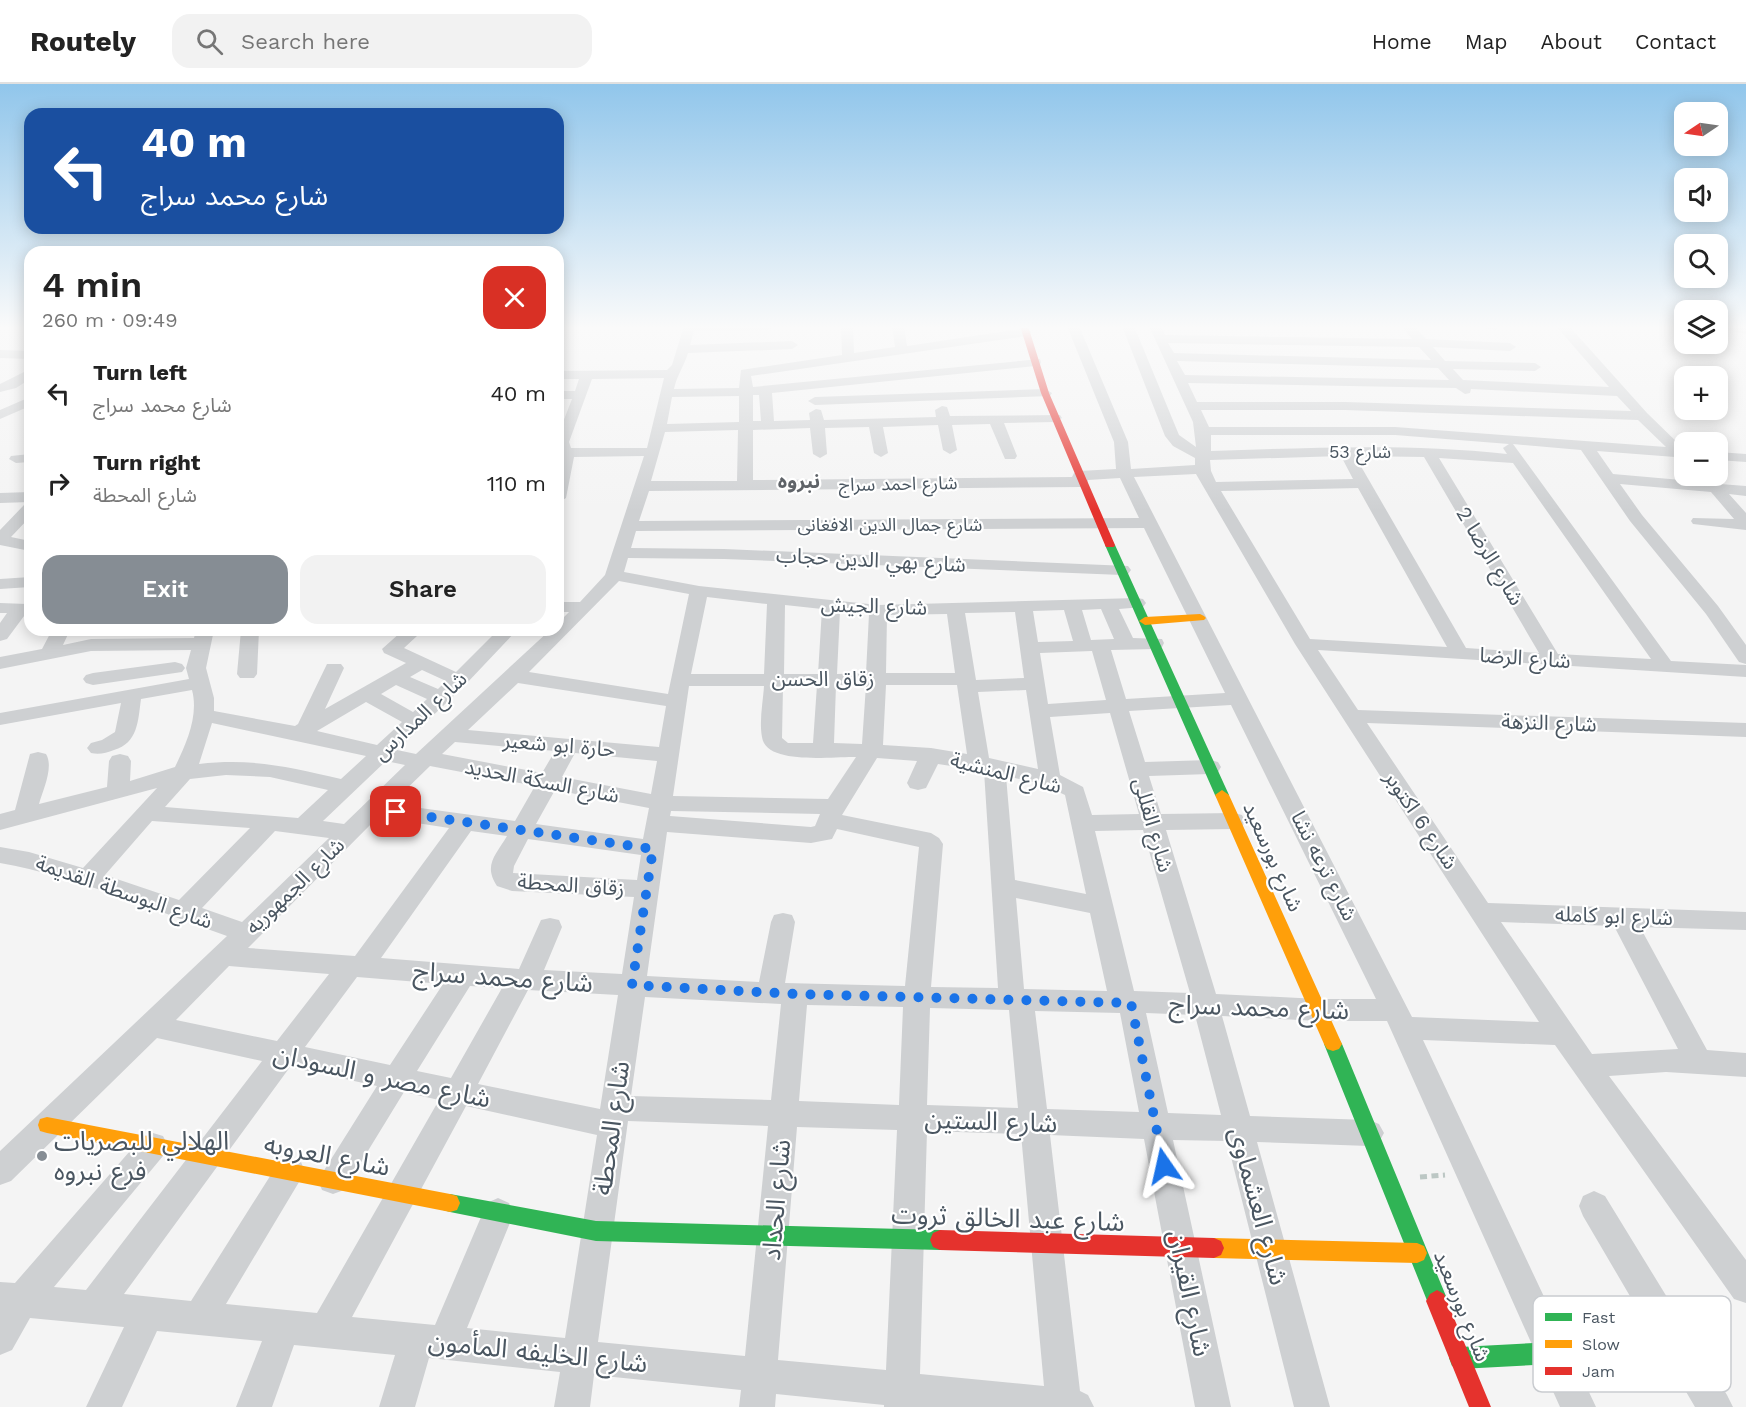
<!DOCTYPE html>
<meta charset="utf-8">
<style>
body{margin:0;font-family:"Work Sans","Noto Sans Arabic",sans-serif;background:#f2f2f2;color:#222;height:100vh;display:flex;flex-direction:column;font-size:22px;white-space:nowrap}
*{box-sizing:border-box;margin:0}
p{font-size:20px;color:#767676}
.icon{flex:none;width:33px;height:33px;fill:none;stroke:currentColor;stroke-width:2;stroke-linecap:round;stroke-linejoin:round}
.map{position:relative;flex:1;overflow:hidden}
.details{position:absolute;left:24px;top:162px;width:540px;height:390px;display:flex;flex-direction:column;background:#fff;border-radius:18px;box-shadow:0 3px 15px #0003}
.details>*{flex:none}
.hud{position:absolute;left:24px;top:24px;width:540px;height:126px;border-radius:18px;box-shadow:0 3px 15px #0003;background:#1a4fa0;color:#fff;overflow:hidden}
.needle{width:39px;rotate:257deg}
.controls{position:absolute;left:1674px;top:18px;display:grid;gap:12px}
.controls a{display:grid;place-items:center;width:54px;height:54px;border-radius:12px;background:#fff;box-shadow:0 3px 15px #0003;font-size:30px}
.pin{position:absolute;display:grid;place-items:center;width:51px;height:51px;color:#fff;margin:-26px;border-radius:12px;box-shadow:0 3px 9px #0006}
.me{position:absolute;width:66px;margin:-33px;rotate:349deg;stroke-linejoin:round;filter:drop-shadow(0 0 4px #0008)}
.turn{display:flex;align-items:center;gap:21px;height:126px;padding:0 18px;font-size:27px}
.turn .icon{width:78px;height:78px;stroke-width:2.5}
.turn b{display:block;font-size:42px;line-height:51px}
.round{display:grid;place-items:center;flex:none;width:63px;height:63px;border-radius:18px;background:#f2f2f2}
.overview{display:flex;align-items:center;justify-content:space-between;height:102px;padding:0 18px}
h1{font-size:36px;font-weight:600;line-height:45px}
.primary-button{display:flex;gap:12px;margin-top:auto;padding:12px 18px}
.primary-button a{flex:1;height:69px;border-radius:18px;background:#868d94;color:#fff;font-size:24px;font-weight:600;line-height:69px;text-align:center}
.primary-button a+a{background:#f2f2f2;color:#222}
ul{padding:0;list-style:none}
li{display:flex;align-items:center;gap:18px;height:90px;padding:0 18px}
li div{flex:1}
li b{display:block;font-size:22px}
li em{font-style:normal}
header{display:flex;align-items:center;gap:36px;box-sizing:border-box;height:84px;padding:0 30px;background:#fff;border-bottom:2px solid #e0e0e0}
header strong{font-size:28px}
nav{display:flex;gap:33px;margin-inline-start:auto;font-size:21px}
.search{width:420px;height:54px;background:#f2f2f2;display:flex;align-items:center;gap:15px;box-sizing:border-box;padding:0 21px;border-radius:18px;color:#767676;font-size:22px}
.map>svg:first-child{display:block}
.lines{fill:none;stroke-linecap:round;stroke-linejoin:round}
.path{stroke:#bcc7c4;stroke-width:5;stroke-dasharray:7 4.5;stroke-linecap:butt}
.street{fill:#ced0d2;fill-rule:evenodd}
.fast{fill:#30b455;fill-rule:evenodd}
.slow{fill:#ff9f0a;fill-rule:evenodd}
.jam{fill:#e5322d;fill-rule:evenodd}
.route{stroke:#1a73e8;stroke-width:10;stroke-dasharray:0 18}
.poi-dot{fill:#868d94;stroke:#fff;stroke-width:2}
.labels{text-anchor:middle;stroke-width:4.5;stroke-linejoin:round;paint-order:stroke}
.far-street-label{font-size:18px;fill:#4a5661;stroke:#fff}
.far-quarter-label{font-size:20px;font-weight:bold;fill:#5f6368;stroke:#fff}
.street-label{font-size:21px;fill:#4a5661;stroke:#fff}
.near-street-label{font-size:26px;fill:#4a5661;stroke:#fff}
.near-poi-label{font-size:26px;fill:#4a5661;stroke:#fff;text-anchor:start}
.key{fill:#fff;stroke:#c9ccd0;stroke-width:1.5}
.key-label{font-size:16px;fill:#4a5661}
</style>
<header>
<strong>Routely</strong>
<div class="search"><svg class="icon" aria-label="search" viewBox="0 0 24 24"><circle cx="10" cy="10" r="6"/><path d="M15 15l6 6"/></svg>Search here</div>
<nav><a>Home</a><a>Map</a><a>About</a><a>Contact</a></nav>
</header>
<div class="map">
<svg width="1746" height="1323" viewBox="0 0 1746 1323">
<rect width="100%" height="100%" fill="#f4f4f4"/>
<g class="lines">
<!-- path -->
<path class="path" d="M1420,1093L1445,1091"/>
<!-- street -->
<path class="street" d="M684,242H775L769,246L694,247L690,261L792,257L798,261L792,265L688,269C684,282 677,291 674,305L739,304L741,286L842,271L841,242H853L854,269L895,263L892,242H904L907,262L1026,244L1032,248L1026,252L751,292L753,303L1040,275L1041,278L1040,281L1035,282L772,309L774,337L810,336L809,329L816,325L821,326L824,336L936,333L935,326L942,322L947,323L950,332L1060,331L1062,334L1055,338L1004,339L1017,372L1015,375H1005L990,340L952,341L957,366L950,370L943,366L938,341L883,343L888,369L881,373L874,369L869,343L825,344L827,370L820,374L813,370L810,344L753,346V396L1072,393L1074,389L1079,387L1116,385L1114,358L1067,242H1079L1128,358L1131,385L1195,381V374L1173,362L1165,352L1122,242H1134L1179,351L1196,363L1193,338L1149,242H1161L1165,251L1412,255L1401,242H1414L1426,255L1510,259L1516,263L1510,267L1433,263L1445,277L1535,279L1541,283L1535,287L1453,285L1463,296L1609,303L1556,242H1569L1647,329L1684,365V377L1675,373L1597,367L1613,390L1704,398L1711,394L1720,400L1746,402V412L1729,410L1746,429V446L1693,440L1691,437L1693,434L1734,435L1711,408L1620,400L1642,431L1718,522L1746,561V580L1739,578L1706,530L1630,437L1581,366L1513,360L1671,577L1746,581V593L1318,566L1358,626L1746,639V653L1367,639L1488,819L1746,828V846L1640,843L1707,966L1746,969V993L1666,988L1609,992L1746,1176V1219L1734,1215L1555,961L1423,956L1596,1323H1560L1387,937H1319L1222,932L1250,1032L1369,1036L1379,1040L1384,1049L1379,1058L1369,1062L1257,1058L1330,1323H1294L1227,1057L1173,1056L1231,1323H1195L1144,1055L1050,1051L1080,1307L1088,1311L1094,1323H884V1321L776,1310L775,1323H739L741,1306L594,1291L590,1323H554L560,1288L429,1274L415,1323H379L395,1271L294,1261L272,1323H236L262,1257L157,1247L122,1323H86L124,1243L30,1234L12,1266L0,1271V1198L15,1199L143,1052L153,1049L163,1052L168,1062L163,1072L54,1203L86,1206L262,977L157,954L11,1097L0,1101V1067L227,852C153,826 78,793 0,779V763L29,768L83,784L157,704L0,746V730L15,726L30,670L38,668L46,670C54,683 43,706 39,720L107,703L109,677L112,672L120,670L128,672L131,677L130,697L175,683C186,660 199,632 192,606L141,615C138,637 138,659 114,666C106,669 99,671 91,669L87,664L91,659L102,656L115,648L121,619L0,641V629L189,595L186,584L191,566L91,567L0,585V573L42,565L52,546H70L63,561L91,555L194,554L196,546H214L206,584L214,614V627L295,642L298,640L327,580H341L344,584L325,625L406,579L384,569L382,565L401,548H415L417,552L404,564L456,588L498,546H517L466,600L397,666L416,670L550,546H558V539L569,528H558V518H580L605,491L644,372L574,373L566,414L558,419V351L572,315H558V307H575L579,295H558V287L667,286L672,281ZM1168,259L1419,263L1431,276L1174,269ZM1177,277L1438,284L1449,296L1185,291ZM664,294L647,364H571L569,358L592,295ZM1188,299L1456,304L1465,310L1470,309L1471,305L1617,312L1631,327L1345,318H1197ZM753,311H759L761,337H753ZM739,312V338L667,340L672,313ZM1201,326H1345L1638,336L1666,363L1395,343H1209ZM738,346L737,397H651L665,348ZM1211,351H1395L1509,360L1503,364L1507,370C1408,359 1310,364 1211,367ZM1341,372L1353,395L1216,398L1211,387L1210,376ZM1355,372L1424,373L1539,569L1466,564ZM1439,374L1513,379L1651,575L1558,570ZM1196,390L1295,560L1539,938L1412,933L1134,393ZM1120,394L1139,434L639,437L649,407L1082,403L1087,401L1088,396ZM1358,404L1447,563L1310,555L1221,407ZM1144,444L1225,609L1126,615L1111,566L1155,565L1162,563L1164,559L1162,555L1133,554L1119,525L1143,523L1146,519L1143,515L1137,514L878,521L699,502L624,488L628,474L724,475L1122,491L1128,490L1131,486L1128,482L724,465L631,464L636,447ZM619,497L689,510L668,610L529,588ZM707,513L767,520L764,590H691ZM785,521L822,525L818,590H784ZM1101,525L1114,555L1091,556L1082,526ZM1064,526L1073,557L1038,558L1033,527ZM840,527L869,530L866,589L837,590ZM1015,528L1024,594L976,596L965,529ZM947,530L955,589H886L887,531ZM1092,567L1106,616L1048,620L1040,569ZM422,586L446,597L438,605L410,593ZM518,599L666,622L659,663L468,646ZM396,601L427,615L413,628L381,610ZM817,601L813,659H788L782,654L783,602ZM836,601H866L862,660L834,659ZM886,601H957L967,670L931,664L883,661ZM689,602H764C763,618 759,637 762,653C766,682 834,672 856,673L828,715L673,712ZM1026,606L1038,685L989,674L978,608ZM366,618L402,638L377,661L317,647ZM1231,621L1376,915H1319L1216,910L1166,746L1234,745L1242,743L1245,737L1242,731L1234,729L1161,730L1149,692L1210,690L1218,688L1221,683L1218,678L1210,676L1145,678L1129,627ZM1110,629L1139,730L1092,731L1083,703L1060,691L1050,633ZM212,639L366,672L341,695C289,683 253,674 199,680ZM455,658L555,667L542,689L442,670ZM575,669L657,677L651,710L562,693ZM877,674L917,677L907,699L910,704L918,706L926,704L938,680L984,687L998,904L931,903L943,760L939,754L931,749L842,731ZM386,677L405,681L344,740L323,737ZM430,682L535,702L515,737L391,720ZM226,691L270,693L328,706L298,734L165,723L190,695ZM1006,692L1042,700L1065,711L1086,810L1015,796ZM555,706L649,724L643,755L536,740ZM671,727L820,730L815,742L811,743L670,732ZM378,733L449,744L355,872L248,864ZM152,737L250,744L179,816L105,791ZM837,745L919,763L905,902L785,899L795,838L792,831L783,829L774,831L771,838L759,898L647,892L667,748L811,759L832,755ZM1143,746L1190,909L1134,907L1095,747ZM275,747L329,754L242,838L202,824ZM471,747L507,752C496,771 483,781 497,802L512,807L634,813L622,890L544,886L562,843L559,836L550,834L541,836L519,885L381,874ZM528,755L641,771L637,796L513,789L514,782ZM1016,814L1090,829L1107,907L1024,905ZM1501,838L1614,842L1678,965L1592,970ZM229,882L329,890L277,957L176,936ZM357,893L443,900L390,981L305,963ZM470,902L502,904L451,994L417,987ZM528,906L618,911L600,1025L478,1000ZM645,913L781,920L771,1016L631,1012ZM807,921L903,923L899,1021L799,1017ZM930,924L1009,926L1018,1024L927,1021ZM1035,927L1120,929L1139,1028L1047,1025ZM1146,929L1195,931L1221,1031L1168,1029ZM290,983L377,1002L318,1096L322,1106L333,1110L344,1106L404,1008L439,1016L317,1229L226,1220L305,1088L301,1078L290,1074L279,1078L191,1217L124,1210ZM466,1022L597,1051L565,1254L467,1244L514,1129L509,1119L498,1114L487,1119L435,1241L352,1233ZM628,1037L768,1042L745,1272L598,1258ZM797,1043L897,1046L886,1286L778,1276ZM927,1047L1021,1050L1044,1302L920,1290Z
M1484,242H1502L1496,246L1486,245Z
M1719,242H1746V250L1721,245Z
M0,266L30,267V275L0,274Z
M30,285V295L16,304L0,308V300Z
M1045,305L1052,309L1050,312L815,321L808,317L815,313Z
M30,313V322L0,335V326Z
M1718,368L1746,370V378L1718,376Z
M30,370V378L16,379L9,375L11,372Z
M30,408V418L0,419V409Z
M30,419V433L11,453L30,457V467L0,461V446L24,421Z
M30,493V503L0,505V495Z
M0,519L27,520L30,524L7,555L0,557V539L7,529H0Z
M241,546H259L257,590L254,594H240L237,590Z
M175,578L182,580L185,584L182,588L93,601L86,599L83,595L86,591L93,589Z
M1594,1107L1605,1112L1727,1311L1733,1323H1695L1583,1132L1579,1122L1583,1112Z"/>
<!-- fast -->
<path class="fast" d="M1110,458L1115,461L1229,711L1227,714H1217L1215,711L1105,461Z
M1333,953L1339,955L1342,960L1448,1217L1444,1224L1437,1228L1430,1224L1324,960L1327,955Z
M450,1110L596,1137L940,1146L947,1149L950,1156L947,1163L940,1166L596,1157L450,1128L443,1126L440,1119L443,1112Z
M1554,1258L1562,1261L1565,1269L1562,1277L1554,1280L1460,1285L1452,1282L1449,1274L1452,1266L1460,1263Z"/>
<!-- slow -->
<path class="slow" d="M1200,530L1204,532L1206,534L1204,536L1145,541L1139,537L1145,533Z
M1222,706L1229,711L1342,960L1339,965L1333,967L1327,965L1324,960L1215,711Z
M47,1033L450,1110L457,1112L460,1119L457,1126L450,1128L47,1049L40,1047L38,1041L40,1035Z
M1214,1154L1417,1159L1424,1162L1427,1169L1424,1176L1417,1179L1214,1174L1207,1171L1204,1164L1207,1157Z"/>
<!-- jam -->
<path class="jam" d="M1020,242H1028L1049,309L1115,461L1114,463H1106L1105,461L1041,309Z
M940,1146L1214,1154L1221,1157L1224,1164L1221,1171L1214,1174L940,1166L933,1163L930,1156L933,1149Z
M1437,1206L1444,1210L1491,1323H1469L1426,1217L1430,1210Z"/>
</g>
<!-- sky -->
<linearGradient id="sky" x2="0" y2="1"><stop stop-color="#91c6eb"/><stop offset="0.57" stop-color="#fafafa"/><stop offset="1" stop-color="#fafafa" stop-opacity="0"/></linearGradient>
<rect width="1746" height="427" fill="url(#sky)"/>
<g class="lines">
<!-- route -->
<path class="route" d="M396,728L653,765L632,901L795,910L1131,919L1164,1082"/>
</g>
<!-- markers -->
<circle class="poi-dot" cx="42" cy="1072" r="6"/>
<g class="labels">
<!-- far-street labels -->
<g class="far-street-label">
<text x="1360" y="374">شارع 53</text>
<text transform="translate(898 400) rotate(-1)" y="6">شارع احمد سراج</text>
<text x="890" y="447">شارع جمال الدين الافغانى</text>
</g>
<!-- far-quarter labels -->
<g class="far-quarter-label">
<text x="799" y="404">نبروه</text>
</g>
<!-- street labels -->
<g class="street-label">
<text transform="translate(1490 472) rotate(59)" y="7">شارع الرضا 2</text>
<text transform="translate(871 476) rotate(3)" y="7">شارع بهي الدين حجاب</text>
<text transform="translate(874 522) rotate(2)" y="7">شارع الجيش</text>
<text transform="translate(1525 574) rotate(4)" y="7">شارع الرضا</text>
<text x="823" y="602">زقاق الحسن</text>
<text transform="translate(420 632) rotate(-43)" y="7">شارع المدارس</text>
<text transform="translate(1549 639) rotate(2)" y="7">شارع النزهة</text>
<text transform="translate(559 661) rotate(5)" y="7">حارة ابو شعير</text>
<text transform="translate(1006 689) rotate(14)" y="7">شارع المنشية</text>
<text transform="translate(542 697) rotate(11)" y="7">شارع السكة الحديد</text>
<text transform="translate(1421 736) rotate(56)" y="7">شارع 6 اكتوبر</text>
<text transform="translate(1153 741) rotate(74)" y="7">شارع القللى</text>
<text transform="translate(1273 773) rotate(66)" y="7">شارع بورسعيد</text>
<text transform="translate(1324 782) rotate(63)" y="7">شارع ترعه نشا</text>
<text transform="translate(571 801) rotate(4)" y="7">زقاق المحطة</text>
<text transform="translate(295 802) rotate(-44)" y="7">شارع الجمهوريه</text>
<text transform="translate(124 808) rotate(19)" y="7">شارع البوسطة القديمة</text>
<text transform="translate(1614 832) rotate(2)" y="7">شارع ابو كامله</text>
<text transform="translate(1462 1222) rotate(68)" y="7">شارع بورسعيد</text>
</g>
<!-- near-street labels -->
<g class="near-street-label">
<text transform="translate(503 893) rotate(4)" y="9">شارع محمد سراج</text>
<text transform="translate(1259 923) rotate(2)" y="9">شارع محمد سراج</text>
<text transform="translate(382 992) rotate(12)" y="9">شارع مصر و السودان</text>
<text transform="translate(991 1037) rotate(2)" y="9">شارع الستين</text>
<text transform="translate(611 1044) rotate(-82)" y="9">شارع المحطة</text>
<text transform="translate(327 1071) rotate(11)" y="9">شارع العروبه</text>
<text transform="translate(776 1116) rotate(-85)" y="9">شارع الحداد</text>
<text transform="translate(1259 1122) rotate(75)" y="9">شارع العشماوى</text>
<text transform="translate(1008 1134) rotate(2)" y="9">شارع عبد الخالق ثروت</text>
<text transform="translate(1190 1209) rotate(78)" y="9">شارع القيران</text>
<text transform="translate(538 1268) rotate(6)" y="9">شارع الخليفه المأمون</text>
</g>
<!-- near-poi labels -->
<g class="near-poi-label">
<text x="54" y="1066">الهلالي للبصريات<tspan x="54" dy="30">فرع نبروه</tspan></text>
</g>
</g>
<!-- legend -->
<rect x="1533" y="1212" width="198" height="96" rx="9" class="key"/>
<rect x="1545" y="1229" width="27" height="8" fill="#30b455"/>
<rect x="1545" y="1256" width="27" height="8" fill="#ff9f0a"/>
<rect x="1545" y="1283" width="27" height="8" fill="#e5322d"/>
<g class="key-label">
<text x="1582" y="1239">Fast</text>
<text x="1582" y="1266">Slow</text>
<text x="1582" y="1293">Jam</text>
</g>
</svg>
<div class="controls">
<a><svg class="needle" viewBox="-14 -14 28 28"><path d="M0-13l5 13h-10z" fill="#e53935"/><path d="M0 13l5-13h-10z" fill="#767676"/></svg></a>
<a><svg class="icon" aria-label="sound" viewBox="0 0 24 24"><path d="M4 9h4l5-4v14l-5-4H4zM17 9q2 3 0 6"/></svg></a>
<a><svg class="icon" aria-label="search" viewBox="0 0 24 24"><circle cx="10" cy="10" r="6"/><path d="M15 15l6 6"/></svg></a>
<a><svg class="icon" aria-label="layers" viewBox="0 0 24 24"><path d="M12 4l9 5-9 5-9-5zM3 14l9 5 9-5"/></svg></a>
<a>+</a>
<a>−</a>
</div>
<div class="pin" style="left:396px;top:728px;background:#d93025"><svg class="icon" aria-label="arrive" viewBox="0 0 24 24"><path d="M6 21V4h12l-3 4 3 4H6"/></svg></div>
<svg class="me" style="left:1164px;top:1082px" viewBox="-20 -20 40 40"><path d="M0-17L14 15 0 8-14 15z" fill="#1a73e8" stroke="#fff" stroke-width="4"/></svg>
<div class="hud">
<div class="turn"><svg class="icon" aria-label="left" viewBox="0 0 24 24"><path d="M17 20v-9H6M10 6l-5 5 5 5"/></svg><div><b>40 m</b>شارع محمد سراج</div></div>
</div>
<section class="details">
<div class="overview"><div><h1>4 min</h1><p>260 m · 09:49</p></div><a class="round" style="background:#d93025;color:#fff"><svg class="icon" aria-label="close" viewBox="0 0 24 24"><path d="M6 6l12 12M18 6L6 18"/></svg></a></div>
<ul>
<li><svg class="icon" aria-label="left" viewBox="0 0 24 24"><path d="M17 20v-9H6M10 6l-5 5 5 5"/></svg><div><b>Turn left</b><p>شارع محمد سراج</p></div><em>40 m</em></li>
<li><svg class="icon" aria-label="right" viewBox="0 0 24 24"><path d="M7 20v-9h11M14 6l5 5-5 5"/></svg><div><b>Turn right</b><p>شارع المحطة</p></div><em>110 m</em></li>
</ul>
<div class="primary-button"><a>Exit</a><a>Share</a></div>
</section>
</div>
